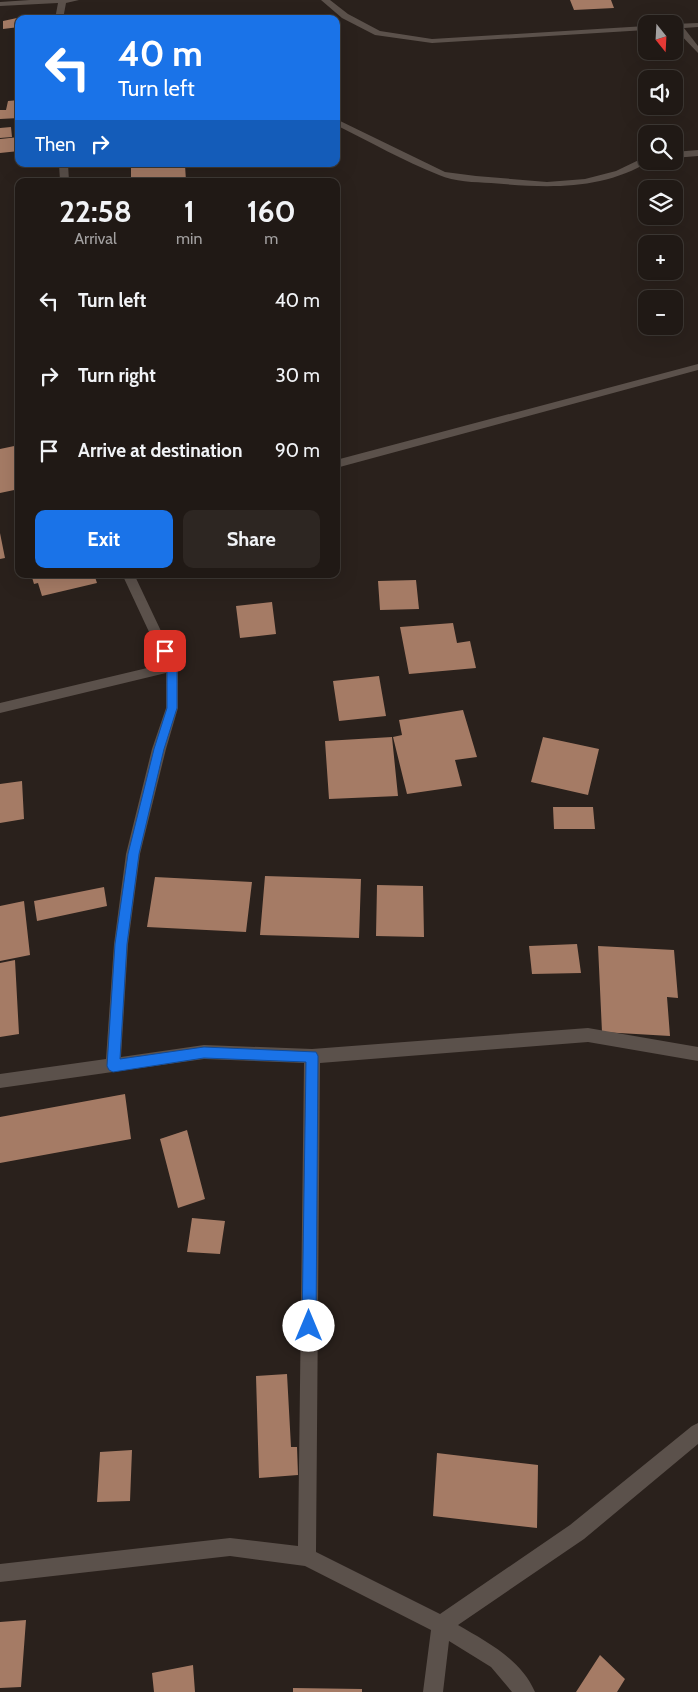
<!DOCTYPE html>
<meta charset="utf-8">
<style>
body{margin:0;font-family:Cabin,sans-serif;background:#2d2622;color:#f1f3f6;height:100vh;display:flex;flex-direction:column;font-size:19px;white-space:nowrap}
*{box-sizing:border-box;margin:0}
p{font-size:16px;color:#a2a0a0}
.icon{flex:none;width:28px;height:28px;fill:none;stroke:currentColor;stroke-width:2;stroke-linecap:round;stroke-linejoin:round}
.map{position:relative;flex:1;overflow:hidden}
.sheet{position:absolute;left:15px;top:178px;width:325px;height:400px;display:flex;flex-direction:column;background:#201915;border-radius:10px;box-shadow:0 5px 20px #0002,0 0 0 1px #3d3834}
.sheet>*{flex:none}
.top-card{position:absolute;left:15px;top:15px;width:325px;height:152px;border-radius:10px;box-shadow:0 5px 20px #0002,0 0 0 1px #3d3834;background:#1a73e8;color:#fff;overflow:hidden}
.needle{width:32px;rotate:162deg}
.fabs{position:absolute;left:638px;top:15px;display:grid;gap:10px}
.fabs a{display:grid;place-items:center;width:45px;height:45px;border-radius:10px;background:#201915;box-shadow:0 5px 20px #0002,0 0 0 1px #3d3834;font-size:25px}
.pin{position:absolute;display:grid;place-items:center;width:42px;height:42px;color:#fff;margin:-21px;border-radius:10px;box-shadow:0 2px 8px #0006}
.me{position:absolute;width:55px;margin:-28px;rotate:0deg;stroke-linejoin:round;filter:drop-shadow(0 0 4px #0008)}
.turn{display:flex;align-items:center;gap:18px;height:105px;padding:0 20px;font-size:22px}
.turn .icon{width:65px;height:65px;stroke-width:2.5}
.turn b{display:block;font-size:35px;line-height:42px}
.then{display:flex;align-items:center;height:48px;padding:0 20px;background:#0003;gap:10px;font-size:19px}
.eta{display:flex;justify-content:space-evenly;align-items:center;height:85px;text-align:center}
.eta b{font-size:30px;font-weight:800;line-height:35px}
.cta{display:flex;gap:10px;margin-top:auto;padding:10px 20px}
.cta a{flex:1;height:58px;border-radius:10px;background:#1a73e8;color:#fff;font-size:20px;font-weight:800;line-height:58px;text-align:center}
.cta a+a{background:#2d2622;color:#f1f3f6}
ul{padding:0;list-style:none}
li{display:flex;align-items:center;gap:15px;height:75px;padding:0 20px}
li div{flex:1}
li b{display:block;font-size:19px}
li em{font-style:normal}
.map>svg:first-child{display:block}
.building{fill:#a57b65}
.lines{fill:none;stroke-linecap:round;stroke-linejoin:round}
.minor{fill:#5b514b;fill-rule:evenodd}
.route{fill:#1a73e8;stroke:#114b97}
</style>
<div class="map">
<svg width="698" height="1692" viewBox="0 0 698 1692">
<rect width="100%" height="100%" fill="#2a211c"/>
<!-- building -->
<path class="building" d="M570,0H611L614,8L574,10Z
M17,18L19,27L3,29V21Z
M19,100V118L0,119V110H6L8,101Z
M11,127L12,137L0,138V128Z
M19,137V151L0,153V139Z
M135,164L185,165L186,181H131V167H135Z
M19,445V489L0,493V449Z
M0,533L5,558L0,559Z
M31,574H94L97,583L42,596L38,583L34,584Z
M416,580L419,609L380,610L378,581Z
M272,602L276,634L240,638L236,606Z
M453,623L457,643L470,641L476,668L409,674L400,627Z
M379,676L386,716L339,721L333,681Z
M463,710L477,757L455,760L462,786L407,794L393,737L402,735L399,720Z
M392,737L398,796L329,799L325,741Z
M543,737L599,749L588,795L531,782Z
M22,781L24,819L0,823V784Z
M553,807H593L595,829H554Z
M265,876L361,879L359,938L260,935Z
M155,877L252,882L246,932L147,927Z
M377,885L423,886L424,937L376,936Z
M104,887L107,906L37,921L34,901Z
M24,901L30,955L0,961V906Z
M577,944L581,973L532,974L529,946Z
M598,946L674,950L678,998L667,997L670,1036L602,1032Z
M15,960L19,1034L0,1037V963Z
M125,1094L131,1139L0,1163V1117Z
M187,1130L205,1199L178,1208L160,1139Z
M192,1218L225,1221L220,1254L187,1252Z
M287,1374L291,1447H297L298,1475L259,1478L256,1376Z
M132,1450L130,1501L97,1502L100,1452Z
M437,1453L538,1465L537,1528L433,1516Z
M26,1620L21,1687L0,1688V1622Z
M600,1655L625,1679L617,1692H576Z
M193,1665L195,1692H154L152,1673Z
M293,1688L362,1689V1692H293Z"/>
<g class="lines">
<!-- minor -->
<path class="minor" d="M30,0H79L66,3L63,19H55L58,3L0,6V2Z
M321,0H330L348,14L380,31L432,39L646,26V30L432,43L375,35L342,18Z
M698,23V27L684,28L698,46V53L674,28L673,24Z
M336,119L445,172L476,176L547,182L585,179L616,171L643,158L646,157V161H650C601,191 546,188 491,183C475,182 454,182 439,175C404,161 370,142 336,125Z
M698,150V156L674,158V152Z
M59,164H68L69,181H60Z
M698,364V370L336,468V460Z
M122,574H134L178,667V708L166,749L140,854L128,944L121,1057L204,1045L312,1049L588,1028L698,1047V1061L588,1042L320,1063L316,1552L440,1614L570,1525L692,1426L698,1423V1444L584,1539L458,1625C487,1642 521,1659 535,1692H512L491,1667L449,1641L443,1692H423L431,1630L305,1566L230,1556L0,1582V1564L230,1538L298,1546L304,1063L204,1059L0,1088V1074L106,1059L114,944L126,854L152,749L166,708V673L0,713V703L164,664Z"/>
</g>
<!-- route -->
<path class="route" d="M165,647L168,648L177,667V708L164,749L139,854L127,944L120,1059L204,1047L316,1052L318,1056L316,1326L314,1331L309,1333L304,1331L302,1326L306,1062L204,1058L113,1072L109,1070L107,1066L115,944L128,854L154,749L167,708V667L159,651Z"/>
</svg>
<div class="fabs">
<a><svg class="needle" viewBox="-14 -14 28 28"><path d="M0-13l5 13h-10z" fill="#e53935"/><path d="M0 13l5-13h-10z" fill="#a2a0a0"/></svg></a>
<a><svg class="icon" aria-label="sound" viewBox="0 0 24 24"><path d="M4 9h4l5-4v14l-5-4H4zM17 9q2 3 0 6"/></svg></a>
<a><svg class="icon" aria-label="search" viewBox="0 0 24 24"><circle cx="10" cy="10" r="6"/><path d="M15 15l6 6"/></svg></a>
<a><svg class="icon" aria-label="layers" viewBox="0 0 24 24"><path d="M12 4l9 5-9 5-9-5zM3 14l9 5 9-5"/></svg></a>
<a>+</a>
<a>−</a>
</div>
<div class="pin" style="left:165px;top:651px;background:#d93025"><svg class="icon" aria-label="arrive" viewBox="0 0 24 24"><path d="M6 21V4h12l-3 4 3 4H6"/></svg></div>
<svg class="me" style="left:309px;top:1326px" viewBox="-20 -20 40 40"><circle r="19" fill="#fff"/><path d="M0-13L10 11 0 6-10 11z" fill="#1a73e8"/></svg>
<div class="top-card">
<div class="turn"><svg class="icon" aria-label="left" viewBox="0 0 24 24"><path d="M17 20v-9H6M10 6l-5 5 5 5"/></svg><div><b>40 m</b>Turn left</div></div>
<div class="then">Then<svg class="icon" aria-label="right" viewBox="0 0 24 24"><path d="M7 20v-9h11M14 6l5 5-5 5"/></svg></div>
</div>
<section class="sheet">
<div class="eta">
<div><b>22:58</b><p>Arrival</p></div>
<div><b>1</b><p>min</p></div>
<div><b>160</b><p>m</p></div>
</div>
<ul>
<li><svg class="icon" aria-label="left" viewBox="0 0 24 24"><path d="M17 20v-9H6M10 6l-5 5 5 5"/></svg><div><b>Turn left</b></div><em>40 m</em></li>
<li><svg class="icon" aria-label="right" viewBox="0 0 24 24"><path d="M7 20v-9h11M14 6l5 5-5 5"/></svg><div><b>Turn right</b></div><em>30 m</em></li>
<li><svg class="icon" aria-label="arrive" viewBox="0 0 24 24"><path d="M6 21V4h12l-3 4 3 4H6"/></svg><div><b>Arrive at destination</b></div><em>90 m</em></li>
</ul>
<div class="cta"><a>Exit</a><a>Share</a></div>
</section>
</div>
